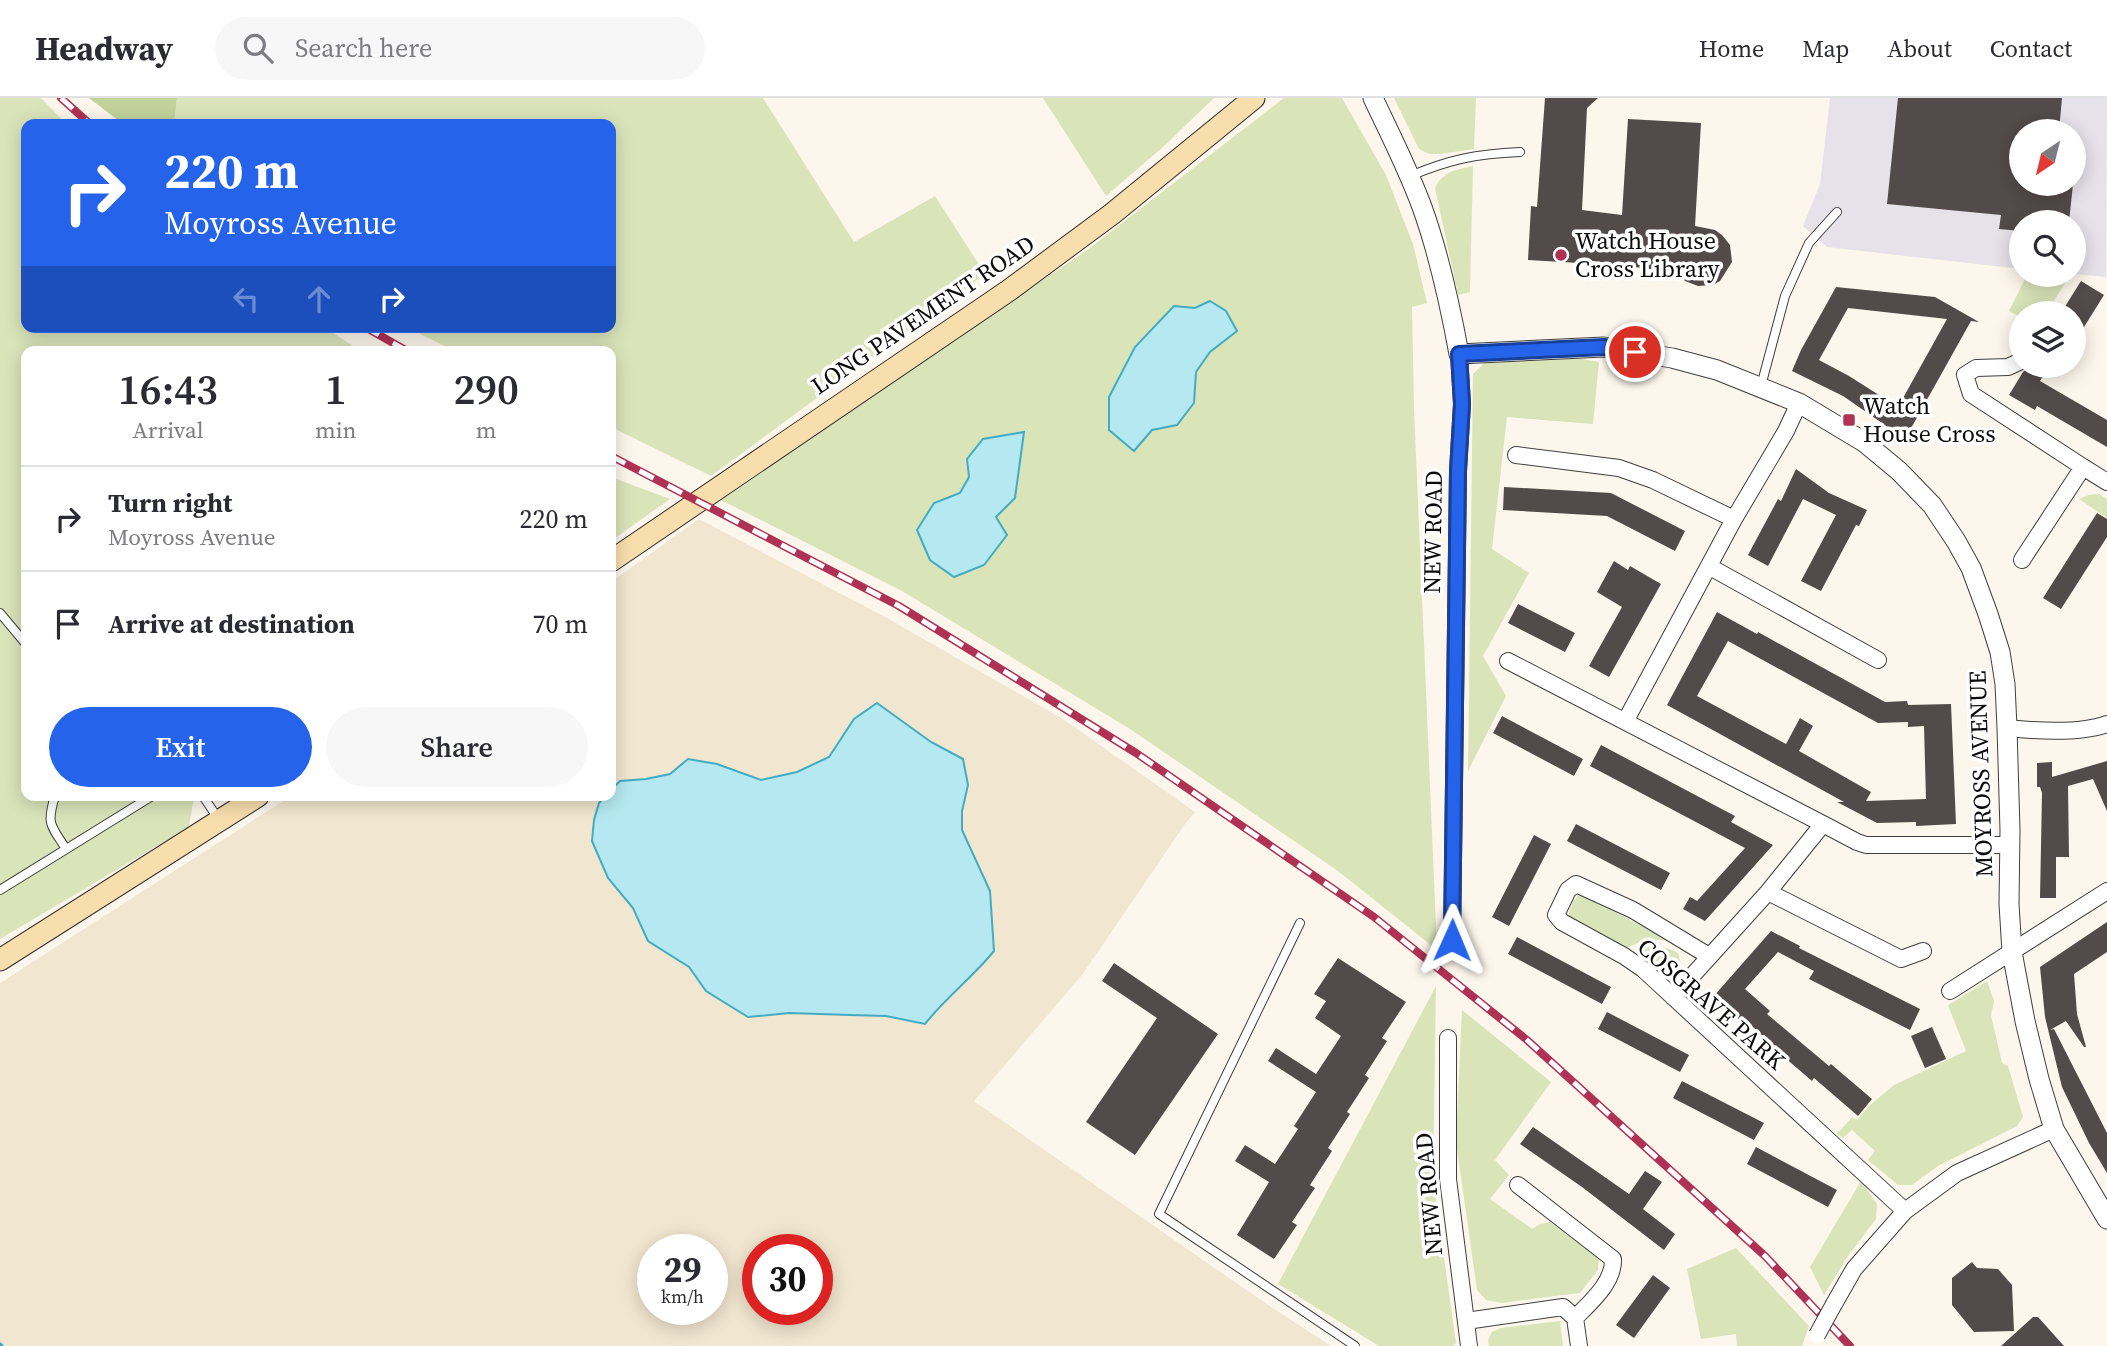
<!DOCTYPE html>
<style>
body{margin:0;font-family:"Source Serif 4",serif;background:#f7f7f7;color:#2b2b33;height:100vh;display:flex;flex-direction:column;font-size:26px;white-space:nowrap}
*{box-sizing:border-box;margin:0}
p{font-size:23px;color:#7c7c81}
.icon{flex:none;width:38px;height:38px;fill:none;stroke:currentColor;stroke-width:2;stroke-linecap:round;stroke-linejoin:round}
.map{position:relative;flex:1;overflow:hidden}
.panel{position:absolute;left:21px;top:248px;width:595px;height:455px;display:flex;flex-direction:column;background:#fff;border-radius:14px;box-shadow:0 4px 18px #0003}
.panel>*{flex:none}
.hud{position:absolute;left:21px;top:21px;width:595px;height:214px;border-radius:14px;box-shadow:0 4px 18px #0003;background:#2563eb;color:#fff;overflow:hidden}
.needle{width:46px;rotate:215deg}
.fabs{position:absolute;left:2009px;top:21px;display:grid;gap:14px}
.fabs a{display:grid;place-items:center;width:77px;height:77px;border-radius:50%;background:#fff;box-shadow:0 4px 18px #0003;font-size:35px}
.speed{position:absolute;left:637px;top:1136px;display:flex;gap:14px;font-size:35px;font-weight:700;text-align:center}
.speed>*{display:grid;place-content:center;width:91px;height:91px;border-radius:50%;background:#fff;box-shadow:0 4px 18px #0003;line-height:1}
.speed small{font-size:18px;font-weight:400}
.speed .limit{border:10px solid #d22;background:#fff;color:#111}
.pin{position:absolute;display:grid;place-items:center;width:60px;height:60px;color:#fff;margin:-30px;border:4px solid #fff;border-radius:50%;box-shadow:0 2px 7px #0007}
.me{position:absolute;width:77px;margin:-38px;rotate:1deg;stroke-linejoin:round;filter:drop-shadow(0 0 5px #0008)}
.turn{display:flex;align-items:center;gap:24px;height:147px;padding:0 28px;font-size:32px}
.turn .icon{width:91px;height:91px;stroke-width:2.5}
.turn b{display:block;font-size:49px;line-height:60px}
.lanes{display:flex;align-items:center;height:66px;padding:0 28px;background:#0003;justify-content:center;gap:35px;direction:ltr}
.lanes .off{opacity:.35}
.eta{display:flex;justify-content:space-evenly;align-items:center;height:119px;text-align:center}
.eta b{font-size:42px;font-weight:600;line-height:49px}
.cta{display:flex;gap:14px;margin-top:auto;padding:14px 28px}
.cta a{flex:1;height:80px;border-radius:42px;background:#2563eb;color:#fff;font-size:28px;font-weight:600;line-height:80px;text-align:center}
.cta a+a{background:#f7f7f7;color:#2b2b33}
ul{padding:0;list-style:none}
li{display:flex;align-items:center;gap:21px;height:105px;padding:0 28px;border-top:2px solid #e1e1e2}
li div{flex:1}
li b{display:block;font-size:26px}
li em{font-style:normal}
header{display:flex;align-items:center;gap:42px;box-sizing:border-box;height:98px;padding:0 35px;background:#fff;border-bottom:2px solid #e1e1e2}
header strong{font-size:33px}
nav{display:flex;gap:38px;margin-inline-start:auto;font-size:24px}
.search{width:490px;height:63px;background:#f7f7f7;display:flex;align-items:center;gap:18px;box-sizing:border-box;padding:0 24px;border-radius:38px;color:#7c7c81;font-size:26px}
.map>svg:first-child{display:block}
.industrial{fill:#e7e1ea;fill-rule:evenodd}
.farmland{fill:#f1e6cf;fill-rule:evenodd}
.green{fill:#dae4b9;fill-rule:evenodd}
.forest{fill:#c1d39a}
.water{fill:#b5e8f0;stroke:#43acc0;stroke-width:2}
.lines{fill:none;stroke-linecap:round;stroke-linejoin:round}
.stream{stroke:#43acc0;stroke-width:5}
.building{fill:#534b49;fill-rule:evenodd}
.service-casing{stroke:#3f3f3f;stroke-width:10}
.minor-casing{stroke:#3f3f3f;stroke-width:18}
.tertiary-casing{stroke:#3f3f3f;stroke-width:21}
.secondary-casing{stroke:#2e2e2e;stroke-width:23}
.service{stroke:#fff;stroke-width:8}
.minor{stroke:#fff;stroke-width:16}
.tertiary{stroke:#fff;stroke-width:19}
.secondary{stroke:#f8dead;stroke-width:21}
.rail-casing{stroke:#af3154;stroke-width:8}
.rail{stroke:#fff;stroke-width:5;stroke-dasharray:16;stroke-linecap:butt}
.minor-bridge-casing{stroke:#3f3f3f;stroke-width:18;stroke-linecap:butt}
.minor-bridge{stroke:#fff;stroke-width:16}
.route-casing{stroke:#184099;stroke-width:18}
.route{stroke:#2563eb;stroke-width:12}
.poi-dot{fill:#af3154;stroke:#fff;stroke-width:2.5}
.labels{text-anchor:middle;stroke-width:7;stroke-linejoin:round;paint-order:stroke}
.poi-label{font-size:24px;fill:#0c0c0c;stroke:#fff;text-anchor:start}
.street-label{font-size:24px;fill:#0c0c0c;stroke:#fff}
</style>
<header>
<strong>Headway</strong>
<div class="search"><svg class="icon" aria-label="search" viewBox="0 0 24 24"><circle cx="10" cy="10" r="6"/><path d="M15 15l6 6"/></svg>Search here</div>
<nav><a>Home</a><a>Map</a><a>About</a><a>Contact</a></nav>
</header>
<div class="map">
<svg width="2107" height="1248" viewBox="0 0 2107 1248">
<rect width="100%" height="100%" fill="#fdf6ec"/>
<!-- industrial -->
<path class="industrial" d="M1830,0H2107L2106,179L2074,176V124H2021V171L1827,149L1803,128L1820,86ZM2021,33H2074V86H2021Z"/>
<!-- farmland -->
<path class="farmland" d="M699,421L887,520L1063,621L1195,714L1185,726L1082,877L974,1003L1268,1207L1331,1248H0V885L291,698H605L599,705L594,722L592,743L608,780L633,810L648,843L689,869L706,893L748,919L789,915L850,917L886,918L925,926L937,910L981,869L994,853L990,793L962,732V713L968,687L963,662L931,644L901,621H854L829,659L797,674L761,682L717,666L688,661L670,676L646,681L620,683L611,692V484ZM653,1152H712V1211H653ZM758,1152H817V1211H758Z"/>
<!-- green -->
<path class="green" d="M0,0H41L66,26H26V229H324L362,254H26V698H194L189,729L0,841Z
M177,0H763L854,144L935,98L985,176L711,378L611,329V254H457L422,237L411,229H611V26H174Z
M1043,0H1214L1163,49L1106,98Z
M1284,0H1342L1386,77L1413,146L1427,205L1412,209L1414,310L1437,852L1338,773L1130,631L902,493L721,402L1087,152ZM1226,213L1236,233L1210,254L1196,274L1194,305L1177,327L1152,332L1134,353L1109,332ZM1000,339L996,419L934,405L959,395L969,379L967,361L983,342Z
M1394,0H1476L1474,51L1440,56H1429L1419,51Z
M1473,68L1470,194L1458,197L1435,90C1443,73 1456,72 1473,68Z
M2027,177L2070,178L2046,215H2021V219L2009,213Z
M1565,258L1599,264L1593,326L1507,319L1492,451L1529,475L1483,558L1506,598L1468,673L1473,276L1488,261Z
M611,379L670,401L611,443Z
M2099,396L2107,401V420L2079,401L2089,397Z
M1580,796L1671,843C1654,841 1642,842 1627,850L1572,823L1568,818L1573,803Z
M1650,848L1667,850L1678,855L1681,866L1670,878L1637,850Z
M1987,883L1994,903L1991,917L2002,965L2008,968L2023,1019L2017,1028L1938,1068L1912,1087H1898L1868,1062L1875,1053L1852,1032L1843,1040L1837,1036L1852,1019L1857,1022L1869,1008L1894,987L1966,953L1948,907Z
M1436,888L1433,1081L1456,1245L1453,1248H1379L1278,1186Z
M1462,912L1551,984L1495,1062L1509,1077L1490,1101L1532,1131L1540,1126L1550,1124L1599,1161L1598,1172L1580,1195L1501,1205L1486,1202L1477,1192L1456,1044Z
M1861,1083L1877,1106L1876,1121L1848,1158L1824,1197L1810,1169Z
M1736,1150L1809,1228L1802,1248H1737L1736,1236L1701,1241L1687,1171Z
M1560,1223L1563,1248H1489L1488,1242L1492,1234L1501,1230Z"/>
<!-- forest -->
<path class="forest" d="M89,0H177L174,26H123Z"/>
<!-- water -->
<path class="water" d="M1210,203L1226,213L1237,233L1210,254L1196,274L1194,305L1177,327L1152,332L1134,353L1109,332V299L1135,249L1174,208L1195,210Z
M1024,334L1015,400L996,419L1007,437L984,467L954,479L930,462L917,432L934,405L960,395L969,379L967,361L983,341Z
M877,605L931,644L963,661L968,687L962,713V732L990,793L994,853C973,879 946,899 925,926L886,918L850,917L789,915L748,919L706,893L689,869L648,843L633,810L608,780L592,743L594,722L599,705L605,698H611V692L620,683L646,681L670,676L688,661L717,666L761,682L797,674L829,659L854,621Z"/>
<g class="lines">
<!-- stream -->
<path class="stream" d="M0,1247L1,1248"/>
</g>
<!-- building -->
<path class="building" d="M1545,0H1598L1587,10L1582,112L1622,117L1628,21L1701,25L1695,128L1715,132L1722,137L1730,147L1732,164L1720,183L1713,187L1698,188L1685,183L1677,175L1579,161V165L1528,162L1531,108L1537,109Z
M1898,0H2062L2059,33H2021V86H2073L2069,124H2021V133L1999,131L2001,117L1887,106Z
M2081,183L2104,197L2074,245V215H2061Z
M1836,189L1935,199L1979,224L1971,223L1905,341L1843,298L1792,273L1801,252ZM1848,210L1947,221L1898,309L1849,278L1819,262Z
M2030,268H2049L2040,283L2107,322V349L2037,308L2035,312L2009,297L2023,274Z
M1796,371L1829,395L1867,412L1859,428L1856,427L1821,493L1801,483L1836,417L1803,401L1768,468L1748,457L1778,401L1781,403Z
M1504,389L1611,395L1685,433L1675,453L1607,418L1503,412Z
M2097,415L2107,421V439L2061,511L2043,500Z
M1614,463L1628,472L1630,468L1661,486L1609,579L1589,568L1622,509L1597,494Z
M1518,506L1575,535L1565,554L1508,525Z
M1717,514L1757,536L1758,534L1885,604L1907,603L1908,607L1951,606L1956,726L1916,728V724L1877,725L1837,704H1844L1667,607ZM1728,543L1878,625L1908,624V629L1924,628L1926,701L1866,703L1871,694L1799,653L1813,628L1800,620L1786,646L1697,598Z
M1502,618L1583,661L1574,678L1493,635Z
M1601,647L1735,718L1731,724L1773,747L1705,823L1683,811L1690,799L1697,803L1745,750L1590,668Z
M2107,663V713L2093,681L2068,688L2069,759H2056V800H2040L2042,695L2040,689H2037V665L2052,664V679Z
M1576,726L1670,775L1661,792L1567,743Z
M1534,737L1551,746L1509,828L1492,819Z
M2107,824V854L2074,876L2077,916L2086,949H2084L2066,923L2050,932L2054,931L2107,1035V1075L2089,1045L2062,989L2045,919L2040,869Z
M1771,833L1800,848L1799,850L1920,911L1910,932L1809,881L1814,873L1778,854L1745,891L1770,913L1767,916L1829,968L1831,966L1872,1001L1858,1018L1814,980L1812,983L1770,947L1772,946L1744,921L1742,924L1713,899Z
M1517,839L1611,889L1602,906L1508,856Z
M1338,860L1406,904L1382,940L1387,943L1365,977L1369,980L1347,1014L1350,1016L1328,1050L1332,1053L1310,1087L1315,1090L1292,1124L1297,1127L1274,1161L1237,1137L1269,1084L1235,1063L1245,1047L1275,1066L1298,1031L1294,1028L1316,994L1268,963L1276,950L1316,976L1341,938L1315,920L1326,903L1314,896Z
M1114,865L1218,936L1135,1057L1086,1024L1157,920L1102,883Z
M1607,914L1689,957L1680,974L1598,931Z
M1932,929L1946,961L1925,970L1911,938Z
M1682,983L1764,1025L1754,1042L1673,1000Z
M1533,1029L1629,1096L1645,1073L1662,1084L1643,1111L1675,1136L1664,1152L1582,1089L1520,1046Z
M1756,1049L1837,1092L1828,1109L1747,1066Z
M1972,1164L1977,1170L1998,1171L2012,1187L2014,1233L1974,1234L1952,1207V1180Z
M1653,1177L1670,1190L1634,1240L1616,1227Z
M2033,1219H2038L2064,1248H2001Z"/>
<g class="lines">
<!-- service casing -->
<g class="service-casing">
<path id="service" d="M1410,78C1451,61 1476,56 1520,54
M1761,288L1785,198L1809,145L1837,114
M0,515L26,546
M55,698C46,727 51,727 66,751
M203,698L219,722
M0,792L152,698
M1300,825L1159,1116L1355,1248"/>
</g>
<!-- minor casing -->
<g class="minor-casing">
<path id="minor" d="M2021,263L2008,269L1976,270L1965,277L1971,296L2083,369
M1516,357L1619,370L1653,382L1734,421
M2022,462L2083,369L2107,384
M1710,469L1878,562
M1508,563L1823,726L1768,794L1673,899
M1626,622L1734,421L1786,333L1799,305
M2007,630C2036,633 2080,636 2107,626
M1823,726L1857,744L1866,747H2010
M1768,794L1901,861L1923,853
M1452,842L1458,373L1462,306L1459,256
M1709,858L1633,812L1576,786L1568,792L1556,817L1562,824L1624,858L1643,871L1905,1113
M1950,893L2107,793
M1448,940V1081L1469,1248
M1518,1087L1613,1161C1614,1184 1591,1204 1575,1220
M1834,1206L1854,1171L1905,1113L1957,1075L2054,1031
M1466,1223L1563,1209L1575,1220L1579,1248"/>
</g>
<!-- tertiary casing -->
<g class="tertiary-casing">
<path id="tertiary" d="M1373,0C1390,36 1408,71 1422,109C1439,156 1450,207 1459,256L1604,249L1672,260L1717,272L1799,305L1864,344L1899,373L1932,407L1956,443L1971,470L1988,516L2000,554L2005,586L2007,630L2010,732L2009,806L2012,854L2025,923L2039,981L2054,1031L2107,1121"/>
</g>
<!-- secondary casing -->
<g class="secondary-casing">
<path id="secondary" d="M611,463L1008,193L1112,116L1254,0
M0,862L258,698"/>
</g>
<!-- service -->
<use href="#service" class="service"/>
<!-- minor -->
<use href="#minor" class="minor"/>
<!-- tertiary -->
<use href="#tertiary" class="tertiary"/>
<!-- secondary -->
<use href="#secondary" class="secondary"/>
<!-- rail casing -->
<g class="rail-casing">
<path id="rail" d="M61,0L90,26
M365,229L409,254
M611,358L899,508L1136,655L1374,819L1527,942L1765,1158L1850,1248"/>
</g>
<!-- rail -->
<use href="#rail" class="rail"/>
<!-- minor-bridge casing -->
<g class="minor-bridge-casing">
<path id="minor-bridge" d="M1817,1237L1834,1206"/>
</g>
<!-- minor-bridge -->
<use href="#minor-bridge" class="minor-bridge"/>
</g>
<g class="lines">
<!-- route casing -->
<g class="route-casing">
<path id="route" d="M1452,842L1458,373L1462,306L1459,256L1604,249L1635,254"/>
</g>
<!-- route -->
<use href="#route" class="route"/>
</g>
<!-- markers -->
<g class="poi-dot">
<circle cx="1561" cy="157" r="7"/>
<rect x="1842" y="315" width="14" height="14" rx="3.5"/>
</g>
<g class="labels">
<!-- poi labels -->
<g class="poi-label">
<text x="1575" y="151">Watch House<tspan x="1575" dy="28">Cross Library</tspan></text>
<text x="1863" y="316">Watch<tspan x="1863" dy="28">House Cross</tspan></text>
</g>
<!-- street labels -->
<g class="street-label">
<text transform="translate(923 217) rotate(-34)" y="8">LONG PAVEMENT ROAD</text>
<text transform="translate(1433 434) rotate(-89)" y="8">NEW ROAD</text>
<text transform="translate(1981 676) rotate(-92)" y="8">MOYROSS AVENUE</text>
<text transform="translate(1711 906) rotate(41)" y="8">COSGRAVE PARK</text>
<text transform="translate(1429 1096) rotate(-95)" y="8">NEW ROAD</text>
</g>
</g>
</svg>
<div class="fabs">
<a><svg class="needle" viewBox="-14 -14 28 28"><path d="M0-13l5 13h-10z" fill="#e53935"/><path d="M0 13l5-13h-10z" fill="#7c7c81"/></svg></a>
<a><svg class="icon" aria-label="search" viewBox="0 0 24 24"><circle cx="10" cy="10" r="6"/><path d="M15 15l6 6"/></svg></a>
<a><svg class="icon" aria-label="layers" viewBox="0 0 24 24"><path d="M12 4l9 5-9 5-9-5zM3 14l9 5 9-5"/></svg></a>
</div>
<div class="speed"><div>29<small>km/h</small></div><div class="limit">30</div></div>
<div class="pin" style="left:1635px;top:254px;background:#d93025"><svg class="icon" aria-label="arrive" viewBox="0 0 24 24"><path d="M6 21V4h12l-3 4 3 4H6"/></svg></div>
<svg class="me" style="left:1452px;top:842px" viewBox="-20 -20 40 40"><path d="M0-17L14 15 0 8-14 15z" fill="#2563eb" stroke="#fff" stroke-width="4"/></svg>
<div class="hud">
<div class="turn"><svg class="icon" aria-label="right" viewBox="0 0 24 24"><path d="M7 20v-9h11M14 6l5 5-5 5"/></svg><div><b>220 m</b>Moyross Avenue</div></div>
<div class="lanes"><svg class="icon off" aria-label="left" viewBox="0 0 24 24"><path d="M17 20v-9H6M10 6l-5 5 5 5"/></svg><svg class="icon off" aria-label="ahead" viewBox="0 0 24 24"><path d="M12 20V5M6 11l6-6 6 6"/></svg><svg class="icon" aria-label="right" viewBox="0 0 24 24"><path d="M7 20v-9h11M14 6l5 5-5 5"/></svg></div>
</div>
<section class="panel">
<div class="eta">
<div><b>16:43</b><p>Arrival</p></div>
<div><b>1</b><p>min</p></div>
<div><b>290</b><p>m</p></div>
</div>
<ul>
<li><svg class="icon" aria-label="right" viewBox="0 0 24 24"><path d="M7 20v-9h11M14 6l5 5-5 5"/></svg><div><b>Turn right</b><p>Moyross Avenue</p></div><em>220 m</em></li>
<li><svg class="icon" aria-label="arrive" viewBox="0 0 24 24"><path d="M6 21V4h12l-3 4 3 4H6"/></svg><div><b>Arrive at destination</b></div><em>70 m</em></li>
</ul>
<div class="cta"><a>Exit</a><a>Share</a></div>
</section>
</div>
